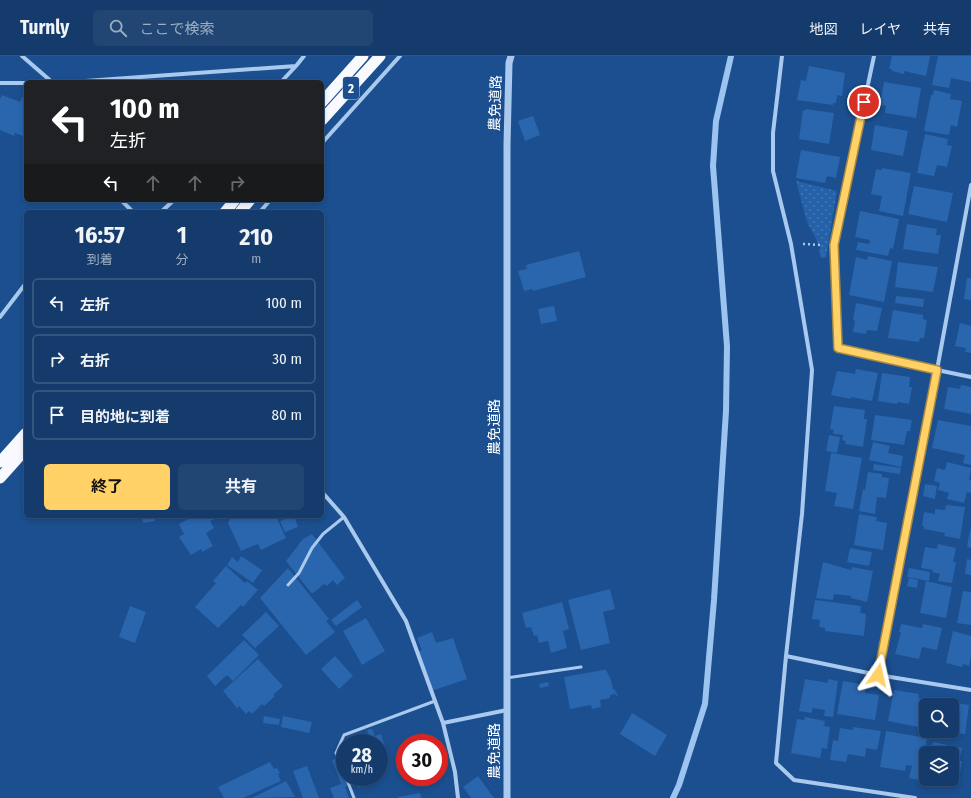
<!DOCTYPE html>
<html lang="ja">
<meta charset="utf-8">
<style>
body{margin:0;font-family:"Fira Sans Condensed","Noto Sans JP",sans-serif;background:#214673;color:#f1f3f6;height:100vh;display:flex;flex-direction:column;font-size:15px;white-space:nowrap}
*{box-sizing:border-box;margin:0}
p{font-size:13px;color:#9dadc1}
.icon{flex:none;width:22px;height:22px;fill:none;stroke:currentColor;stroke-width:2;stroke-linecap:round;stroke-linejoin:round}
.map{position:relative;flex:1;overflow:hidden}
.drawer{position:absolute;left:24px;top:154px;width:300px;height:308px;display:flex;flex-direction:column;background:#143b6b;border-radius:6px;box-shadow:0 2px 6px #0003,0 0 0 1px #33557e}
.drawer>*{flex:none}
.hud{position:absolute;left:24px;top:24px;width:300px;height:122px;border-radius:6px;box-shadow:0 2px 6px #0003,0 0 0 1px #33557e;background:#202124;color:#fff;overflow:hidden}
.buttons{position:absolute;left:919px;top:642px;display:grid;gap:8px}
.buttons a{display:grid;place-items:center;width:40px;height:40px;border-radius:6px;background:#143b6b;box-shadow:0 2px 6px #0003,0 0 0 1px #33557e;font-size:20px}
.speed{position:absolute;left:336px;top:678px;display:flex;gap:8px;font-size:20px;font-weight:700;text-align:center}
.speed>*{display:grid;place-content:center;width:52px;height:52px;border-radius:50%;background:#143b6b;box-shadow:0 2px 6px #0003,0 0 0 1px #33557e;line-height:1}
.speed small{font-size:10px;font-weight:400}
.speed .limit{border:6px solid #d22;background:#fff;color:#111}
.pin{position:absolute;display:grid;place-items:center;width:34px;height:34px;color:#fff;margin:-17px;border:2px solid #fff;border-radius:50%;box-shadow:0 1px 4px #0007}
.me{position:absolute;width:44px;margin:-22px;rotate:11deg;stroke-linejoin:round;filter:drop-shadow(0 0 3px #0008)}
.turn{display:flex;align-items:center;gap:14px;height:84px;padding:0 20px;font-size:18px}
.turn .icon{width:52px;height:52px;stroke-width:2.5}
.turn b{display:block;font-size:28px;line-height:34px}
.lanes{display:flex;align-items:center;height:38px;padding:0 20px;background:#0003;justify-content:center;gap:20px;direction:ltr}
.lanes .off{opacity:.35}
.eta{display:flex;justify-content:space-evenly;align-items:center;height:68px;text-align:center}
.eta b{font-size:24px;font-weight:700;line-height:28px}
.button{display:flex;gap:8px;margin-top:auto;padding:8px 20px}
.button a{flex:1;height:46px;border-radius:6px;background:#ffd166;color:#111;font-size:16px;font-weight:700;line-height:46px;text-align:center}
.button a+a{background:#214673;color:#f1f3f6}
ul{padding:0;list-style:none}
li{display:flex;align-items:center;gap:12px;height:50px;margin:0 8px 6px;padding:0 12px;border:2px solid #33557e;border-radius:6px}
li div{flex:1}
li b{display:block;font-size:15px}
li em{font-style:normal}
header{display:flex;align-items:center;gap:24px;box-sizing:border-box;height:56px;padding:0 20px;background:#143b6b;border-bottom:1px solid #33557e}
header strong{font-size:19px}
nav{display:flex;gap:22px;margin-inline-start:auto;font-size:14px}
.search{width:280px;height:36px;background:#214673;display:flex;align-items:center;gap:10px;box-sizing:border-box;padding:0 14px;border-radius:6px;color:#9dadc1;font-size:15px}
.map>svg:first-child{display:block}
.park{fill:url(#park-dots)}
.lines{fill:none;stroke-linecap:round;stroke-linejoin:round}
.stream{stroke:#9cc4f0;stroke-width:6}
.building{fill:#2a66ad}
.path{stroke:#a9c9ee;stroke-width:2.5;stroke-dasharray:2 3;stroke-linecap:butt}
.service{stroke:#a9c9ee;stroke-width:3}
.minor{stroke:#a9c9ee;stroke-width:4}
.tertiary{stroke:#a9c9ee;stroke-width:7}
.trunk{stroke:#f8faff;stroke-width:11}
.route-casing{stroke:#a68842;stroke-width:10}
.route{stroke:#ffd166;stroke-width:7}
.labels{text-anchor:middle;stroke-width:4;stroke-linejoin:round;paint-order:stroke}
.shield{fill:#1b4f8f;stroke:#bbcadd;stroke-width:1}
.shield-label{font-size:13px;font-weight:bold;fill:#fff}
.street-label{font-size:14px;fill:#fff;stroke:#1b4f8f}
</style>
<header>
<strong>Turnly</strong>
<div class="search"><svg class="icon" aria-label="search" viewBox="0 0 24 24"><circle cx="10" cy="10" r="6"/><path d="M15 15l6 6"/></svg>ここで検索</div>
<nav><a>地図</a><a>レイヤ</a><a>共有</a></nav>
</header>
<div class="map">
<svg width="971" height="742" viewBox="0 0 971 742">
<defs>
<pattern id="park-dots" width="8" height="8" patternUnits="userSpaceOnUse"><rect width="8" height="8" fill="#2461a8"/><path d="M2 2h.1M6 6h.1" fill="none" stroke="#4579b5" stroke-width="1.8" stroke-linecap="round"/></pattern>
</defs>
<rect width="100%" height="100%" fill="#1b4f8f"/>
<!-- park -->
<path class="park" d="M796,125L837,135L826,202L807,166Z"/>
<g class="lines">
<!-- stream -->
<path class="stream" d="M673,742L679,729L705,648L714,544L726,355L727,290L713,110L716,65L731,0"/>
</g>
<!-- building -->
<path class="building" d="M892,0H930L926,20L904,15V18L892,15V13H889Z
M938,0H971V26L951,22L949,32L932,29Z
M809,10L845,17L842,40L837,39L836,47H833V49L797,44L801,24L806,25Z
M884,26L921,32L916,62L885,57L886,50L880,49Z
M934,34L951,38L950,43L962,45L957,71L951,69L949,79L924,75L931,39H933Z
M2,39L20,46L23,40L26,42V73L23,80L15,77L14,80L0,74V43Z
M805,53L834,57L829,88L799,83L803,54L805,55Z
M533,60L540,79L525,85L518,65Z
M875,69L908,75L903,100L871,94Z
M925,78L948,83L947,89L952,90L947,111L937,109L934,120L917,117Z
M801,94L840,101L836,122L827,120L825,127L796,122Z
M882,112L911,117L903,160L879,155L882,140L871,138L876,113L882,114Z
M914,130L953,137L947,166L908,158Z
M860,155L899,163L893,193L890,192L888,200L856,194L858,186L869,188L870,184L855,181Z
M907,168L937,173L936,179H941L938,198L903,193Z
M823,192L826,201L821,202L819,193Z
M579,195L586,221L533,235L532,233L524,235L518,215L527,213L526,209Z
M868,200L892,205L884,246L849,239L856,201L867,204Z
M898,206L938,211L933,236L895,231Z
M967,222H971V244L964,243Z
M896,240L924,243L923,251L895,247Z
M856,247L882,252L877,275L867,274L866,278L853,276L855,265L853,264Z
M554,250L557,265L541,268L538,253Z
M893,254L923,259V263L927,264L924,282H920L919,286L888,282Z
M960,267L971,270V297L965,296L966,292L955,290Z
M856,313L878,317L872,345L851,341V343L831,339L837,315L855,318Z
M882,317L910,321L909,331H912L909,348L898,346L897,348L878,345Z
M961,329L971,331V358L944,353L948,331L960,333Z
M834,350L865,354L864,363H867L863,391L845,388L846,385L842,384L843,379L833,378L834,374L830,373Z
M875,359L912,364L910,375H907L904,389L871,384Z
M938,364L971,370V409L963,407L965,399L932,392Z
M829,379L840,381L837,397L826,395Z
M873,386L890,390L888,397L903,400L901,411L869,404Z
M831,397L862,402L853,453L834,450L837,437L825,435Z
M947,406L971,412L969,424H971V437L967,436L964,447L947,443L949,437L938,434L940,427L934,425L937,412L945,414Z
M874,408L901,412L900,418L873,414Z
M868,416L882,418V421L889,422L886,442L877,441L875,458L859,455L863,433L865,434Z
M925,428L937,430L935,443L923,440Z
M946,449L965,451L960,483L944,480L945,477L924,473V470H922L924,456L935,458V453L945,454Z
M859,458L877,461L876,465L887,467L883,494L854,489Z
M142,460H163V461L155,462V465L143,467Z
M194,460H216L217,462L210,465L214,472L206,477L213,490L202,496L201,493L191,499L179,481L184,478L179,468Z
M229,460H276L286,482L261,494L258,488L241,495L228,467L230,463Z
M292,460H294L298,471L285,476L280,465Z
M970,474H971V492L967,491Z
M312,478L345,522L337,529L333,524L327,530L324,528L312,538L286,505L303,483Z
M938,488L956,492L953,506H956L952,527L938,525L940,518L932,516L933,514L921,512L925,491L937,493Z
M850,492L872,496L869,510L847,506Z
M241,500L262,514L253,527L227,509L232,501L238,506Z
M967,503L971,504V519L965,518Z
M823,506L851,514L852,511L873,515L867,546L851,542V540L834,538L833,544L816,542Z
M226,510L245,527L247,525L258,534L243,551L241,549L218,572L195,551L216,527L213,525Z
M288,512L329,563L326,565L335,576L306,599L260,542Z
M909,512L930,516L929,525L907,521Z
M909,522L918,524L917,532L907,530Z
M926,525L952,531L946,562L920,557Z
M610,533L615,553L603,556L610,587L581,594L568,544Z
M963,535L971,536V569L957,567Z
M357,544L362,551L336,570L331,564Z
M815,544L861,550L860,557L866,558L864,580L825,575V572L819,571L820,564L812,563Z
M562,546L569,573L563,575L567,592L551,597L548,585L539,587L537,579L534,580L531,571L526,572L522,557Z
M130,550L146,556L135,587L119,581Z
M266,556L279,570L255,592L242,579Z
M366,562L385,595L362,609L343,575Z
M901,568L922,572L923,568L942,572L937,594L922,591L919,603L895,598L901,576H899Z
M953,575L971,580V600L969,610L963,608L962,611L946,607Z
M432,576L436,587L453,582L467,623L431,635L418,596L422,594L417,582Z
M244,584L259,599L233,625L227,619L215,630L207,620Z
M335,600L353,620L339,633L321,613Z
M258,603L283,630L273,639L275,640L264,650L262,648L252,658L249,655L246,658L239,650L237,652L223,635Z
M603,614H606L611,624L613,634L614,633L618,639L616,640L614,636V638L610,639V642L600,644L601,651L592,653L591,649L570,653L564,621Z
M805,623L828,627V623L838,625L833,661L824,660L825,654L812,652V657L799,655Z
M843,625L866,629L865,637L879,639L875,664L837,658Z
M548,626L549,630L540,632L539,628Z
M894,634L919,638L918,642L930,644L929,649H926V662L924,672L888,665Z
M941,644L969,649L965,678L949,676L952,675V649H940Z
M632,657L667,679L655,700L620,678Z
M264,660L280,663L279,669L263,667Z
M283,660L312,666L309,677L281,671Z
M805,661L825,665L824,670L830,671L827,693L822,692L820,702L791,697L797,663L804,664Z
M853,671L881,675L877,694L866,692L865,701L848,698L846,706L830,704L833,684L838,685L840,672L853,674Z
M372,673L375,680L381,678L387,697L379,700V687H371L367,674Z
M886,675L927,682L919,724L909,722L912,710L906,709L905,715L880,711Z
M933,686L962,692L959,705H962L959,722L952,720V697H931Z
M345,699V721H374L376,725L358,732L356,727L345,731L349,742H334L330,732L341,728L332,704Z
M270,706L274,713L277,712L280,717L278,718L281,725L243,742H224L218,731Z
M307,710L319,742H303L293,715Z
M478,720L494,742H471L463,731Z
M286,725L295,741L252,742Z
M420,737L421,742H398V741Z"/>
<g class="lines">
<!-- path -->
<path class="path" d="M803,188L822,189"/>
<!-- service -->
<path class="service" d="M288,529L299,517L312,492L323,478L344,461
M507,622L581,611
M345,719L336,697L344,679L435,645
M346,721L354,742"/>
<!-- minor -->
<path class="minor" d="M22,0L52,26
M782,0L773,77V115L791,188L812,314L802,458L786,600L776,707L794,724L915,742
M874,0L834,189L838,292L937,314L971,321
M71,26L296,10L304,0
M281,26L296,10
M0,27H26
M322,87L400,0
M121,144L133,156
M161,156L174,144
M260,156L270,144
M0,261L26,227
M322,436L344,461L406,565L443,667L455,716L458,742
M786,600L878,619L971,634
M878,619L937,314L971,129
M443,667L507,654"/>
<!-- tertiary -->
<path class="tertiary" d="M507,742V89L509,7L511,0"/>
<!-- trunk -->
<path class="trunk" d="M322,46L363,0
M322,64L380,0
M225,156L235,144
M240,156L250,144
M0,406L26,377
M0,422L26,393"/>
</g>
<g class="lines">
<!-- route casing -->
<g class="route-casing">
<path id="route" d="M864,46L834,189L838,292L937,314L878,619"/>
</g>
<!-- route -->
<use href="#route" class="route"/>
</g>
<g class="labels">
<!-- shield labels -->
<rect class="shield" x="343" y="21" width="16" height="22" rx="3"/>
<g class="shield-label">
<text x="351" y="37">2</text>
</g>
<!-- street labels -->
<g class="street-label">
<text transform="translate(495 47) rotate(-88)" y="5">農免道路</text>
<text transform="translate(494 371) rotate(-90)" y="5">農免道路</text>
<text transform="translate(494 695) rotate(-90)" y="5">農免道路</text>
</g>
</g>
</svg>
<div class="buttons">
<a><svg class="icon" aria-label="search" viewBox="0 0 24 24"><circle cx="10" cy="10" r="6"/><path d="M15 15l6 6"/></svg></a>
<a><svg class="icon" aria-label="layers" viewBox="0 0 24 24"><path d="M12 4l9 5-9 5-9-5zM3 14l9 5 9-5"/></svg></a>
</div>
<div class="speed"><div>28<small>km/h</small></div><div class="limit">30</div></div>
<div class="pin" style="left:864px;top:46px;background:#d93025"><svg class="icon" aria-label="arrive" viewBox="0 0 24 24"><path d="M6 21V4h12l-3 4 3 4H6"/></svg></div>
<svg class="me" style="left:878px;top:619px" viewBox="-20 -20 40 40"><path d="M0-17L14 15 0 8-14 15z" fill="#ffd166" stroke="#fff" stroke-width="4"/></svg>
<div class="hud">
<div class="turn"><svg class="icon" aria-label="left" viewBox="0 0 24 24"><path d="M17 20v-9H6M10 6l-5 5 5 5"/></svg><div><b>100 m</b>左折</div></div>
<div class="lanes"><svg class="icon" aria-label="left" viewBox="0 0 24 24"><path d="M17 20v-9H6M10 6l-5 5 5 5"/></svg><svg class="icon off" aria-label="ahead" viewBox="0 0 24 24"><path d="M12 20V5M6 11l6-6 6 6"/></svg><svg class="icon off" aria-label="ahead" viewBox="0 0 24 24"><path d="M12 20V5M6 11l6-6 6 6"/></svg><svg class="icon off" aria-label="right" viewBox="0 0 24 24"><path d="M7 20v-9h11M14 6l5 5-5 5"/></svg></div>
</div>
<section class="drawer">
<div class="eta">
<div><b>16:57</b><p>到着</p></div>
<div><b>1</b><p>分</p></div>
<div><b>210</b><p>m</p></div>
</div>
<ul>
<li><svg class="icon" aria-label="left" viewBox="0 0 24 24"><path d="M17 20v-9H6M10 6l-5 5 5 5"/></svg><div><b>左折</b></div><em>100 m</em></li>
<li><svg class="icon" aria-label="right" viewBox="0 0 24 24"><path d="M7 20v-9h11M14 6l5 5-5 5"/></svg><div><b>右折</b></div><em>30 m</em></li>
<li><svg class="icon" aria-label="arrive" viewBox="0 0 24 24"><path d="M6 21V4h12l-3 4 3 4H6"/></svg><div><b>目的地に到着</b></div><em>80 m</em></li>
</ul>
<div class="button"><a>終了</a><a>共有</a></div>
</section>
</div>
